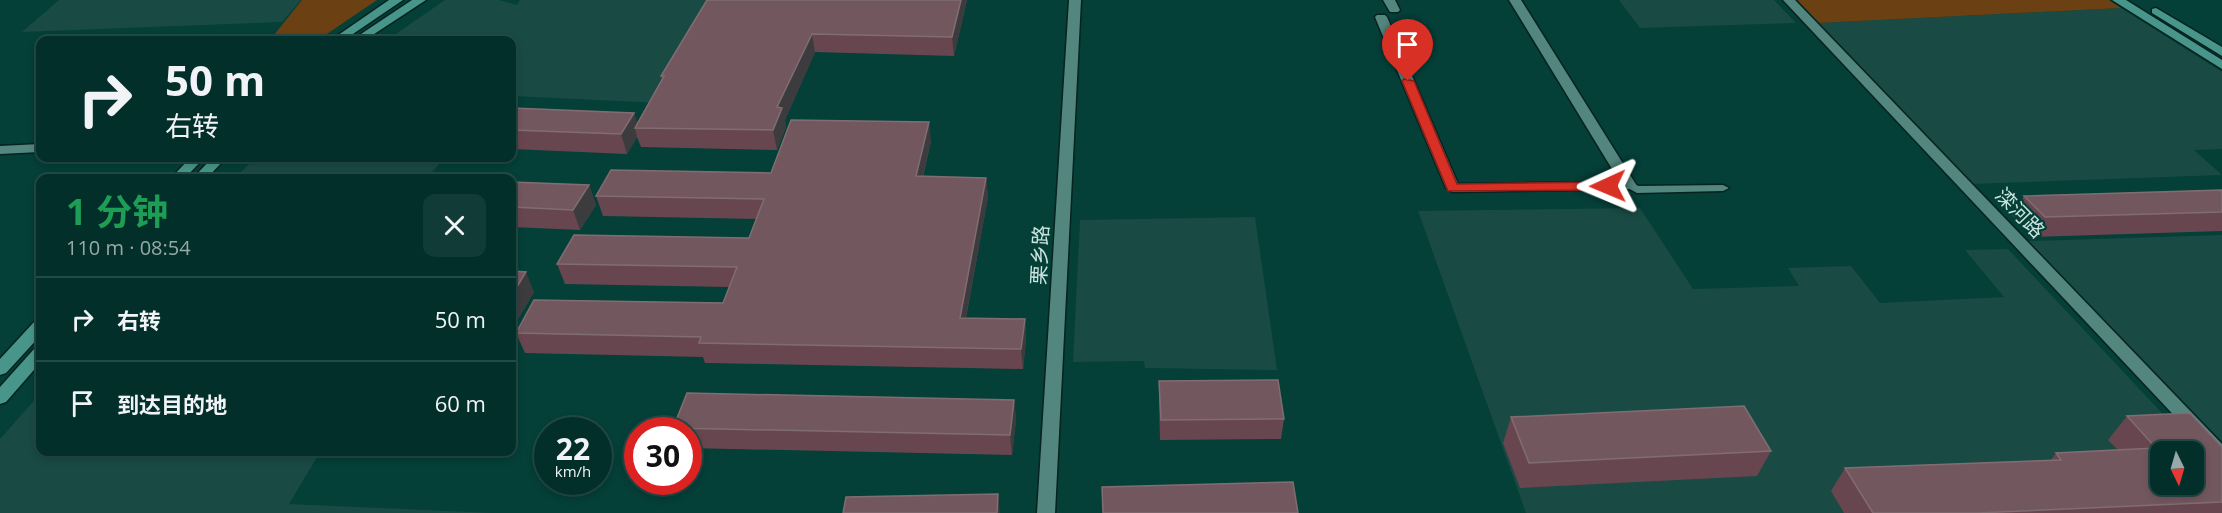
<!DOCTYPE html>
<html lang="zh">
<meta charset="utf-8">
<style>
body{margin:0;font-family:"Open Sans","Noto Sans SC",sans-serif;background:#113b36;color:#f1f3f6;height:100vh;display:flex;flex-direction:column;font-size:22px;white-space:nowrap}
*{box-sizing:border-box;margin:0}
p{font-size:20px;color:#97a9a8}
.icon{flex:none;width:33px;height:33px;fill:none;stroke:currentColor;stroke-width:2;stroke-linecap:round;stroke-linejoin:round}
.map{position:relative;flex:1;overflow:hidden}
.drawer{position:absolute;left:36px;top:174px;width:480px;height:282px;display:flex;flex-direction:column;background:#032f2a;border-radius:12px;box-shadow:0 3px 9px #0003,0 0 0 2px #244a47}
.drawer>*{flex:none}
.banner{position:absolute;left:36px;top:36px;width:480px;height:126px;border-radius:12px;box-shadow:0 3px 9px #0003,0 0 0 2px #244a47;background:#032f2a;color:#f1f3f6;overflow:hidden}
.needle{width:39px;rotate:175deg}
.controls{position:absolute;left:2150px;top:441px;display:grid;gap:12px}
.controls a{display:grid;place-items:center;width:54px;height:54px;border-radius:12px;background:#032f2a;box-shadow:0 3px 9px #0003,0 0 0 2px #244a47;font-size:30px}
.speed{position:absolute;left:534px;top:417px;display:flex;gap:12px;font-size:30px;font-weight:700;text-align:center}
.speed>*{display:grid;place-content:center;width:78px;height:78px;border-radius:50%;background:#032f2a;box-shadow:0 3px 9px #0003,0 0 0 2px #244a47;line-height:1}
.speed small{font-size:15px;font-weight:400}
.speed .limit{border:9px solid #d22;background:#fff;color:#111}
.pin{position:absolute;display:grid;place-items:center;width:51px;height:51px;color:#fff;margin:-62px -26px;border-radius:50% 50% 50% 0;rotate:-45deg;box-shadow:0 0 6px #0007}
.pin .icon{rotate:45deg}
.me{position:absolute;width:66px;margin:-33px;rotate:269deg;stroke-linejoin:round;filter:drop-shadow(0 0 4px #0008)}
.turn{display:flex;align-items:center;gap:21px;height:126px;padding:0 30px;font-size:27px}
.turn .icon{width:78px;height:78px;stroke-width:2.5}
.turn b{display:block;font-size:42px;line-height:51px}
.round{display:grid;place-items:center;flex:none;width:63px;height:63px;border-radius:12px;background:#113b36}
.summary{display:flex;align-items:center;justify-content:space-between;height:102px;padding:0 30px}
h1{font-size:36px;font-weight:700;line-height:45px;color:#1e9e55}
ul{padding:0;list-style:none}
li{display:flex;align-items:center;gap:18px;height:84px;padding:0 30px;border-top:2px solid #244a47}
li div{flex:1}
li b{display:block;font-size:22px}
li em{font-style:normal}
.map>svg:first-child{display:block}
.built{fill:#194a44;fill-rule:evenodd}
.green{fill:#6b4013}
.lines{fill:none;stroke-linecap:round;stroke-linejoin:round}
.service-casing{stroke:#07231f;stroke-width:3}
.minor-casing{stroke:#07231f;stroke-width:3}
.tertiary-casing{stroke:#07231f;stroke-width:3}
.secondary-casing{stroke:#07231f;stroke-width:3}
.service{fill:#53867e;fill-rule:evenodd}
.minor{fill:#53867e;fill-rule:evenodd}
.tertiary{fill:#53867e;fill-rule:evenodd}
.secondary{fill:#48968b;fill-rule:evenodd}
.wall{fill:#68464f}
.shaded-wall{fill:#3c3c3f}
.building{fill:#73575e;stroke:#806d72;stroke-width:1.5;fill-rule:evenodd}
.route{fill:#d93025;stroke:#8d1f18;stroke-width:1.5}
.labels{text-anchor:middle;stroke-width:4.5;stroke-linejoin:round;paint-order:stroke}
.street-label{font-size:20px;fill:#cae4df;stroke:#043f38}
</style>
<div class="map">
<svg width="2222" height="513" viewBox="0 0 2222 513">
<rect width="100%" height="100%" fill="#043f38"/>
<!-- built -->
<path class="built" d="M59,0H301L282,22L22,32Z
M445,0H499L517,5L520,0H712L660,103L512,96V40H387Z
M1619,0H1774L1796,23L1640,28Z
M2121,8L2222,72V149L2194,150L2222,175L1973,184L1819,23Z
M255,158H444L427,178H235Z
M1640,208L1693,289L1799,286L1788,268L1851,266L1880,303L2004,297L1965,250L2008,249L2222,477V513H1526L1418,211ZM2160,452H2193V484H2160Z
M1255,217L1277,370L1145,368L1144,361L1073,362L1080,220Z
M2222,235V444L2028,241Z
M40,394V452H320L289,504L494,513H0V439Z"/>
<!-- green -->
<path class="green" d="M302,0H377L318,40H270Z
M1797,0H2109L2121,8L1819,23Z"/>
<g class="lines">
<!-- service casing -->
<g class="service-casing">
<path id="service" d="M1630,183L1639,186L1723,185L1729,188L1723,191L1637,193L1624,186Z"/>
</g>
<!-- minor casing -->
<g class="minor-casing">
<path id="minor" d="M1383,0H1395L1400,10L1398,12H1390Z
M1509,0H1521L1637,186L1635,189L1453,192L1446,188L1375,17L1377,15H1385L1387,17L1458,184L1620,182Z"/>
</g>
<!-- tertiary casing -->
<g class="tertiary-casing">
<path id="tertiary" d="M1069,0H1081L1055,513H1037Z
M1783,0H1795L2222,444V462L2216,460Z
M40,144V152L0,154V146Z"/>
</g>
<!-- secondary casing -->
<g class="secondary-casing">
<path id="secondary" d="M389,0H403L344,40H331Z
M412,0H426L365,40H352Z
M2112,0H2126L2222,60V69Z
M2156,8L2222,47V56L2152,13V9Z
M190,158H204L185,178H171Z
M212,158H226L207,178H193Z
M40,320V336L6,373L0,375V359L34,322Z
M40,347V363L6,402L0,404V387L34,349Z"/>
</g>
<!-- service -->
<use href="#service" class="service"/>
<!-- minor -->
<use href="#minor" class="minor"/>
<!-- tertiary -->
<use href="#tertiary" class="tertiary"/>
<!-- secondary -->
<use href="#secondary" class="secondary"/>
</g>
<!-- wall -->
<path class="wall" d="M707,0H967L954,56L815,52L785,120L786,127L777,150L641,147L637,137L627,154L512,149V108L634,113L637,123L662,79L661,76Z
M931,141L923,177L986,178L988,197L966,318L1025,319L1026,339L1023,369L705,363L703,357L525,353L516,333L723,303L729,287L565,284L557,264L749,238L757,219L603,216L596,196L771,173Z
M512,182L589,185L596,205L580,230L512,227Z
M2222,190V231L2032,237L2012,215L2024,196Z
M512,271L534,292L516,322L512,321Z
M1159,381L1284,419L1281,439L1160,440L1159,401Z
M1014,400L1016,420L1012,455L688,448V430H674L673,428Z
M2127,416L2222,447V513H1844L1831,491L1845,468L2051,460L2056,453L2118,450L2108,440Z
M1511,417L1771,451L1757,476L1520,488L1503,443Z"/>
<!-- shaded-wall -->
<path class="shaded-wall" d="M961,0H967L954,56L952,37Z
M812,34L815,52L785,120L786,127L777,150L773,130L777,107Z
M634,113L639,128H635L637,137L627,154L621,134Z
M929,122L931,141L918,196L916,176Z
M986,178L988,197L962,338L960,318Z
M589,185L596,205L580,230L573,210Z
M526,272L534,292L516,322L512,311V295Z
M1025,319L1026,339L1023,369L1021,349Z
M1014,400L1016,420L1012,455L1010,435Z
M998,494L1000,513H997Z"/>
<!-- building -->
<path class="building" d="M707,0H961L952,37L812,34L777,107L782,108L773,130L635,128L664,76H661Z
M512,108L634,113L621,134L512,130Z
M791,120L929,122L916,176L986,178L960,318L1025,319L1021,349L699,343L701,337L516,333L534,300L723,303L737,267L557,264L574,235L749,238L764,199L596,196L611,170L771,173Z
M405,177L431,178H404Z
M512,182L589,185L573,210L512,207Z
M2222,190V212L2045,217L2024,196Z
M512,271L526,272L512,295Z
M1278,380L1284,419L1161,420L1159,381Z
M687,393L1014,400L1010,435L673,428Z
M1744,406L1771,451L1529,463L1511,417Z
M2190,413L2222,447V502L1978,513H1873L1845,468L2061,460L2056,453L2156,448L2127,416ZM2160,452H2193V484H2160Z
M1293,482L1298,513H1103L1102,487Z
M998,494L997,513H843L846,497Z"/>
<!-- route -->
<path class="route" d="M1404,79L1414,81L1457,184L1608,182L1614,186L1608,190L1448,191L1402,81Z"/>
<g class="labels">
<!-- street labels -->
<g class="street-label">
<text transform="translate(2020 213) rotate(46)" y="7">滦河路</text>
<text transform="translate(1040 255) rotate(-87)" y="7">栗乡路</text>
</g>
</g>
</svg>
<div class="controls">
<a><svg class="needle" viewBox="-14 -14 28 28"><path d="M0-13l5 13h-10z" fill="#e53935"/><path d="M0 13l5-13h-10z" fill="#97a9a8"/></svg></a>
</div>
<div class="speed"><div>22<small>km/h</small></div><div class="limit">30</div></div>
<div class="pin" style="left:1408px;top:81px;background:#d93025"><svg class="icon" aria-label="arrive" viewBox="0 0 24 24"><path d="M6 21V4h12l-3 4 3 4H6"/></svg></div>
<svg class="me" style="left:1608px;top:186px" viewBox="-20 -20 40 40"><path d="M0-17L14 15 0 8-14 15z" fill="#d93025" stroke="#fff" stroke-width="4"/></svg>
<div class="banner">
<div class="turn"><svg class="icon" aria-label="right" viewBox="0 0 24 24"><path d="M7 20v-9h11M14 6l5 5-5 5"/></svg><div><b>50 m</b>右转</div></div>
</div>
<section class="drawer">
<div class="summary"><div><h1>1 分钟</h1><p>110 m · 08:54</p></div><a class="round"><svg class="icon" aria-label="close" viewBox="0 0 24 24"><path d="M6 6l12 12M18 6L6 18"/></svg></a></div>
<ul>
<li><svg class="icon" aria-label="right" viewBox="0 0 24 24"><path d="M7 20v-9h11M14 6l5 5-5 5"/></svg><div><b>右转</b></div><em>50 m</em></li>
<li><svg class="icon" aria-label="arrive" viewBox="0 0 24 24"><path d="M6 21V4h12l-3 4 3 4H6"/></svg><div><b>到达目的地</b></div><em>60 m</em></li>
</ul>
</section>
</div>
